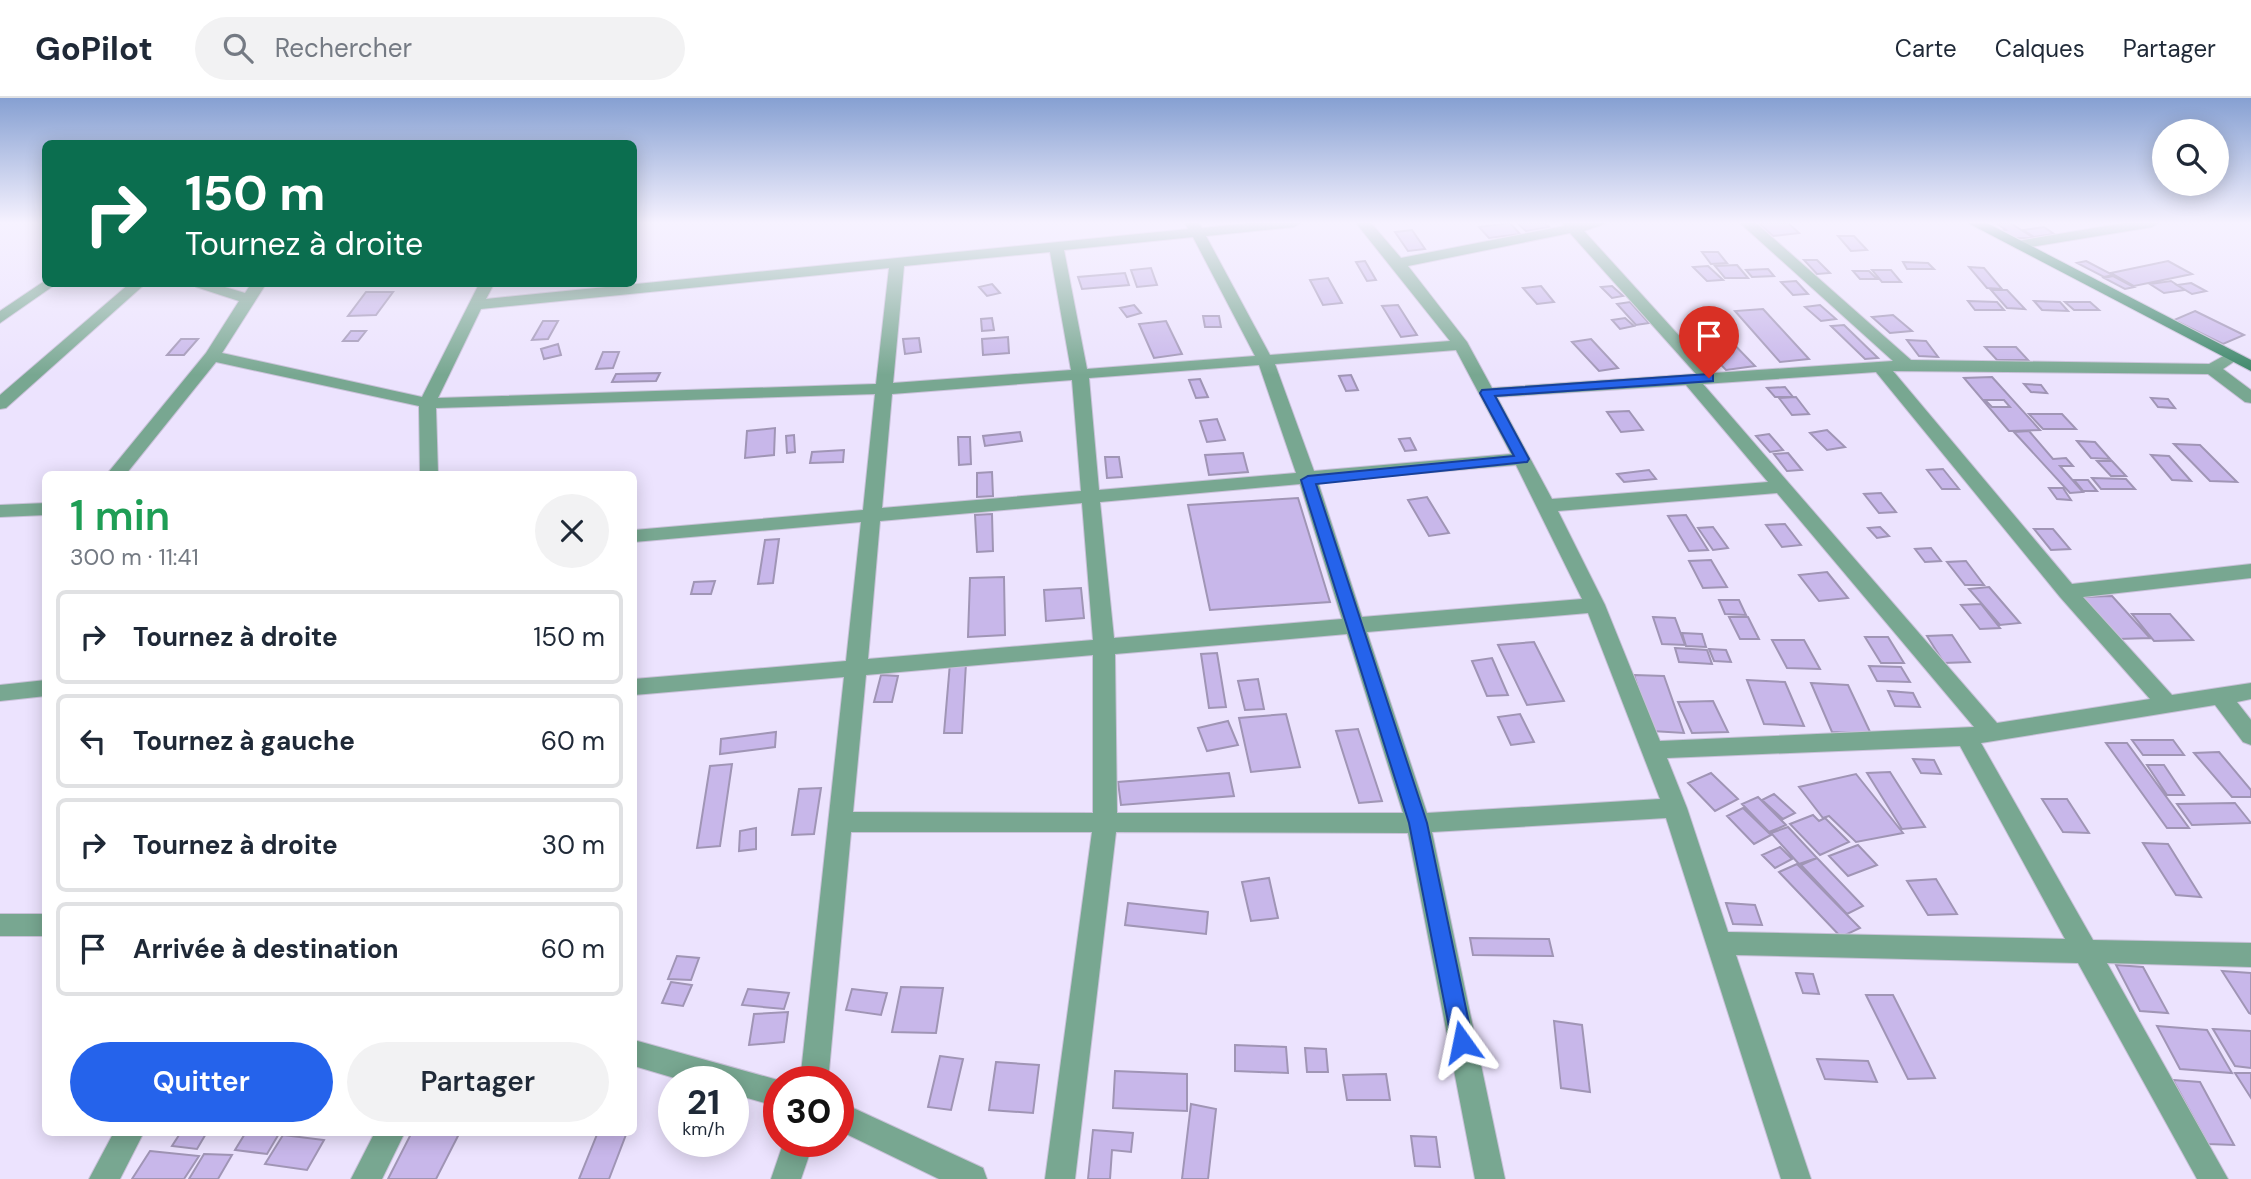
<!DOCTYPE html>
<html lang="fr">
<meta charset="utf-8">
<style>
body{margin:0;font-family:"DM Sans",sans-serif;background:#f2f2f3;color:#1f2937;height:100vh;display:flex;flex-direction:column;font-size:26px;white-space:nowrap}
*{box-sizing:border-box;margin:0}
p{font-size:23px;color:#747a83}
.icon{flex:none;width:38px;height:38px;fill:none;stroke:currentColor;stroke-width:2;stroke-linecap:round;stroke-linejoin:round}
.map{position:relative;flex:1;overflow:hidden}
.drawer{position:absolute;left:42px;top:373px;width:595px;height:665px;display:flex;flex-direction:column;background:#fff;border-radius:10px;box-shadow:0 4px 18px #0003}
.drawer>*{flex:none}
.top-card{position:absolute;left:42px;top:42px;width:595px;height:147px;border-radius:10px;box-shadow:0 4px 18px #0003;background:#0b6e4f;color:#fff;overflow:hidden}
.tools{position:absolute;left:2152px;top:21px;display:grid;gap:14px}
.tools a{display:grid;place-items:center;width:77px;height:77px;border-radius:50%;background:#fff;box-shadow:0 4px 18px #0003;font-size:35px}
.speed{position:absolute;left:658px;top:968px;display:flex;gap:14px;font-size:35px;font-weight:700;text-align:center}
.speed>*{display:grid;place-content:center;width:91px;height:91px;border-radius:50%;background:#fff;box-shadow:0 4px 18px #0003;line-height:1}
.speed small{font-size:18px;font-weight:400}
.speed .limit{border:10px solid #d22;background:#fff;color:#111}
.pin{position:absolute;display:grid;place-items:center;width:60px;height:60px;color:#fff;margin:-72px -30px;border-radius:50% 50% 50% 0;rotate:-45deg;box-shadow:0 0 7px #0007}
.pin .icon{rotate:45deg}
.me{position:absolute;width:77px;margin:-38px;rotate:348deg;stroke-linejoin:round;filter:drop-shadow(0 0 5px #0008)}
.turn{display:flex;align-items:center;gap:24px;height:147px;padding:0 28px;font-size:32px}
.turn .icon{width:91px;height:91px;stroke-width:2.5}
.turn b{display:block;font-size:49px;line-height:60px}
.round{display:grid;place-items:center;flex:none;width:74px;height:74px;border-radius:37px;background:#f2f2f3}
.overview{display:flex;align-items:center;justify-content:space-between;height:119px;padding:0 28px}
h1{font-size:42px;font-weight:600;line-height:52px;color:#1e9e55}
.cta{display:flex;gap:14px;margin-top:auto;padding:14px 28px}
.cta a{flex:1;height:80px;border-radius:42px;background:#2563eb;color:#fff;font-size:28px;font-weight:600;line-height:80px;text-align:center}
.cta a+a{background:#f2f2f3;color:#1f2937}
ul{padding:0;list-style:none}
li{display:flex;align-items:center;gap:21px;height:94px;margin:0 14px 10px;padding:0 14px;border:4px solid #e0e1e3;border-radius:10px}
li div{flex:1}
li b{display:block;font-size:26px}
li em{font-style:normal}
header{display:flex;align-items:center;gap:42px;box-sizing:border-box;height:98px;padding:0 35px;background:#fff;border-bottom:2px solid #e0e1e3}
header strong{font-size:33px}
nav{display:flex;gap:38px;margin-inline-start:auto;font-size:24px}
.search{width:490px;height:63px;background:#f2f2f3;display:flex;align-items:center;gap:18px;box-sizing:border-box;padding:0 24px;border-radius:38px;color:#747a83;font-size:26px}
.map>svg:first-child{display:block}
.building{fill:#c8b7ea;stroke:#a095b5;stroke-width:2;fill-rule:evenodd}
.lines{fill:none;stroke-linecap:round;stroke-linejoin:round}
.street-casing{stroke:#c9c1d9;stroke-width:2}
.secondary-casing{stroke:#c9c1d9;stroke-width:2}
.street{fill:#78a791;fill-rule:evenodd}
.secondary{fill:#3b8668;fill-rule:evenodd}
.route{fill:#2563eb;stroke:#184099;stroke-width:2}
</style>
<header>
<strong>GoPilot</strong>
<div class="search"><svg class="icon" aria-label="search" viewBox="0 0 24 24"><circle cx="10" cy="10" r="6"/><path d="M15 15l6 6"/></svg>Rechercher</div>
<nav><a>Carte</a><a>Calques</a><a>Partager</a></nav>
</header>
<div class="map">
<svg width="2251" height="1081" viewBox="0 0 2251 1081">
<rect width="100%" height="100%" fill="#ece3fe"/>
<!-- building -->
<path class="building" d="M1510,125L1520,136L1489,140L1479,129Z
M1517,125H1544L1549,129L1526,133Z
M1759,125H1788L1799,135L1773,138Z
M1996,125H2010L2034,140H2012L2001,133L2006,132Z
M2044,129L2054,136L2034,139L2023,132Z
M1412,132L1425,151L1408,153L1395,134Z
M1838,138H1854L1867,152L1851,153Z
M1702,154H1718L1727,165L1711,166Z
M1804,162H1817L1830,175L1817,176Z
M1365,163L1376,182L1367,183L1356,164Z
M2086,163L2113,177L2104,179L2077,165Z
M2168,163L2192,176L2134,188L2111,175Z
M1903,164L1928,165L1934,171H1907Z
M1737,167L1748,180H1725L1715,168Z
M1708,168L1723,182L1707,183L1693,169Z
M1969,169L1984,170L2002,191L1987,190Z
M1151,170L1157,187L1137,189L1131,172Z
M1768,171L1774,178L1752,179L1746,172Z
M1872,172H1891L1901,184H1882Z
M1853,173H1869L1877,181H1860Z
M1125,175L1129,187L1082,191L1078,179Z
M2113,178L2134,189L2125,191L2104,180Z
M1328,180L1342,205L1323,207L1310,182Z
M1796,183L1808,196L1793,197L1781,184Z
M2171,183L2185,192L2164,195L2150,186Z
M2191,185L2206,193L2192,196L2177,187Z
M992,186L1000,195L987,198L979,189Z
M1541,188L1554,204L1537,206L1523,190Z
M1612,188L1623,198L1612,200L1601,189Z
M1991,192H2007L2025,211L2007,210Z
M366,194H393L376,217L348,218Z
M1968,203L1997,204L2004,212H1975Z
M2034,203L2060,204L2068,213L2042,212Z
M1630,204L1649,225L1636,227L1617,206Z
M2065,204H2090L2099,212H2074Z
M1134,207L1141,215L1127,219L1120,210Z
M1398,207L1417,237L1401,239L1382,208Z
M1820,207L1836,221L1821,223L1805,209Z
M1763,211L1809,261L1780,264L1735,213Z
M2195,213L2244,237L2223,246L2174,222Z
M1893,217L1912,233L1890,235L1872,219Z
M1203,218H1219L1221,229H1205Z
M992,220L994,232L982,233L981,221Z
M1625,220L1634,228L1620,231L1612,222Z
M543,223H558L548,241L532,242Z
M1166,223L1182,256L1154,260L1139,226Z
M1844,227L1878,260L1865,261L1831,228Z
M351,233H366L358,243H343Z
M1724,236L1755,268L1726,272L1695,240Z
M1008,239L1009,255L983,257L982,241Z
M919,240L921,254L905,256L903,241Z
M181,241H198L184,257H167Z
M1591,241L1618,270L1599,273L1572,244Z
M1907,242L1926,243L1938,259L1919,258Z
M558,246L561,257L544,261L541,251Z
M1985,249H2016L2028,262H1997Z
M603,254H619L613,270L596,271Z
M660,275L656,283L612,284L616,276Z
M1351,277L1358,292L1346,293L1339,278Z
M1992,279L2040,332L2009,333L1964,280ZM1985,302H2004L2010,309H1992Z
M1200,281L1208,299L1196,300L1189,282Z
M2024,286L2041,287L2047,295L2031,294Z
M1785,289L1793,299H1775L1767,290Z
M1796,299L1809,316L1792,317L1779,300Z
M2151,300L2168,301L2175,310L2158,309Z
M1629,313L1643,332L1621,334L1607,314Z
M2029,316H2062L2076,331H2043Z
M1217,321L1225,342L1207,344L1200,323Z
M775,330L774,357L745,360L747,333Z
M1827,332L1845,349L1827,352L1810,335Z
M2029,333L2053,361L2066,360L2073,368H2060L2083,394L2070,395L2014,334Z
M1020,334L1022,343L985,348L983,338Z
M1769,336L1783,352L1770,354L1756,338Z
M794,337L795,354L787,355L786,338Z
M958,339H970L971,366L959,367Z
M1410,340L1416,352L1405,353L1399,341Z
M2077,343L2095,344L2110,361L2091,360Z
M2174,346L2200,347L2237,384L2210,383Z
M844,352L843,364L810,365L812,354Z
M1243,355L1248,374L1209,377L1205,357Z
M1788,355L1802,372L1787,373L1774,356Z
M2151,357L2169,358L2191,383L2172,382Z
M1105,359H1119L1122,379L1107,380Z
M2097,363H2112L2126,378H2111Z
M1943,371L1959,391H1942L1927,372Z
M1649,372L1656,381L1624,384L1617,376Z
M992,374L993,398L977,399V375Z
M2092,380L2126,381L2135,391H2101Z
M2074,382H2088L2097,393H2083Z
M2049,390H2063L2071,402L2057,401Z
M1881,395L1896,414L1879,415L1864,396Z
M1427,399L1449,435L1429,438L1408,402Z
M1298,400L1330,504L1210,512L1188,407Z
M992,416L993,453L977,454L975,417Z
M1686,417L1708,452L1689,453L1668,418Z
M1785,426L1801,447L1782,449L1766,427Z
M1713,429L1728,450L1713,452L1698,430Z
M1880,429L1889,438L1877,440L1868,430Z
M2034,431H2053L2070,451L2051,452Z
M779,441L773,485L758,486L765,442Z
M1931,450L1941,463L1925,464L1915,451Z
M1711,462L1727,489L1703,490L1689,463Z
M1966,463L1984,487H1965L1947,464Z
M1827,474L1848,500L1819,503L1799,477Z
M1004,479L1005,537L968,539L970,480Z
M715,483L711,496H691L694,484Z
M1989,489L2020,525L2000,527L1969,491Z
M1081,490L1084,520L1046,523L1044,492Z
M2112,498L2150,540L2118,541L2082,499Z
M1719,502H1739L1746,517L1725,516Z
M1981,506L2000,530L1980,531L1961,507Z
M2132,516H2170L2193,542L2154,543Z
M1653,519L1675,520L1685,547L1662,546Z
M1729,519H1748L1759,541H1740Z
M1682,535L1702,536L1706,549L1686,548Z
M1952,537L1970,564L1944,565L1927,538Z
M1865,539H1888L1904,565H1881Z
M1772,542H1804L1820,571L1787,570Z
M1534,544L1564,603L1527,607L1498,547Z
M1675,550L1707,552L1712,566L1679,564Z
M1709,551L1726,552L1731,564L1714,563Z
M1217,555L1226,609L1209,610L1201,556Z
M1492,560L1508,597L1487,598L1472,563Z
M950,565H966L962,635H944Z
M1869,568L1901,569L1910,584L1877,583Z
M881,577L898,578L892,604H874Z
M1634,577L1664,578L1684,635L1652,633Z
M1258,581L1264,611L1245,612L1238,583Z
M1747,582L1785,584L1804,628L1764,626Z
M1811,585L1848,587L1871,636L1832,634Z
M1888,593L1913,595L1920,609L1895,608Z
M1713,603L1728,634L1692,635L1678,604Z
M1286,616L1300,669L1251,674L1239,620Z
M1520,616L1534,644L1511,647L1498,619Z
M1228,623L1238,647L1207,653L1198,630Z
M1358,631L1382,703L1359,705L1336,633Z
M776,634L775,649L720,656L721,641Z
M2132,642H2173L2184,657H2143Z
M2106,645H2127L2189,730H2167Z
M2219,654L2251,692V699H2232L2194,655Z
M1913,661L1934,662L1941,676L1921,675Z
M732,666L720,748L697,750L710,668Z
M2147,667H2164L2184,697H2167Z
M1890,674L1925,729L1902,731L1867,675Z
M1229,675L1234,698L1121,707L1118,684Z
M1711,675L1738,701L1715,713L1688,685Z
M1856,676L1903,735L1856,744L1829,718L1823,720L1799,689Z
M821,690L814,736L792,737L799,691Z
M1774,696L1795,715L1783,721L1762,702Z
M1758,699L1786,727L1769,734L1742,706Z
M2042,701H2067L2089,735L2063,734Z
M2235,705L2251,725L2192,727L2177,706Z
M1743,710L1771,737L1754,746L1727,718Z
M1813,717L1819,723L1825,720L1849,744L1820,757L1790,726Z
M1788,729L1817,760L1799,766L1771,735Z
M756,730V751L739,753L740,733Z
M2143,745L2168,746L2201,799L2176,797Z
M1858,747L1877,767L1848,778L1829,758Z
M1780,749L1792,761L1775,770L1762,757Z
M1817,760L1863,808L1847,816L1801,767Z
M1797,766L1860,830L1841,839L1779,774Z
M1269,780L1278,820L1251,823L1242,784Z
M1936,781L1957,816L1928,817L1907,783Z
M1128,805L1208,814L1206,836L1125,827Z
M1726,805L1755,807L1762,827L1733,826Z
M1470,840L1549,841L1553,858L1473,857Z
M677,858L699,860L691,882L668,881Z
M2116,867L2143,869L2168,915L2140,913Z
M2222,873L2251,875V916L2249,915Z
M1796,875L1813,876L1819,896L1803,895Z
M671,884L692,887L683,908L662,905Z
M901,889L943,890L936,935L892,934Z
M748,891L789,895L784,911L742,907Z
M852,891L887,895L881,917L846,912Z
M1866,897H1893L1935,980L1908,981Z
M788,914L784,944L749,947L754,916Z
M1554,923L1582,927L1590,994L1561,990Z
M2157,928L2207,932L2232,975L2180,971Z
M2213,931L2251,933V970L2235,968Z
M1235,947L1286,949L1288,975L1235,973Z
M1305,950L1326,951L1328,974H1307Z
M940,958L963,961L951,1012L928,1009Z
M1817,961L1868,963L1877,984L1825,981Z
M996,964L1039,967L1033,1015L989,1012Z
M1115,973L1187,976V1013L1113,1010Z
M2235,975H2251V1000Z
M1386,976L1390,1002H1347L1343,977Z
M2173,982L2200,984L2234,1047L2208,1046Z
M1191,1006L1216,1011L1208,1081H1182Z
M1093,1032L1133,1035L1131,1054L1112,1052L1110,1081H1088Z
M181,1034H207L197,1051L172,1048Z
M246,1034H280L267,1056L235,1052Z
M412,1034H460L436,1081H388Z
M598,1034H627L609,1081H579Z
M283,1037L324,1042L307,1072L265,1066Z
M1411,1038L1436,1039L1440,1069L1415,1068Z
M150,1053L199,1058L184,1081H132Z
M204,1056L232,1057L218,1081H189Z"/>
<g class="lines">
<!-- street casing -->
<g class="street-casing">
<path id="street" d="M1185,125H1199L1202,130L1248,125H1301L1294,129L1206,138L1270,257L1450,243L1356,125H1371L1401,160L1564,128L1562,125H1607L1584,133L1713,275L1893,263L1740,125H1756L1911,262L2209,266L2227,256H2239L2241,259L2223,271L2251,292V305L2245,304L2208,276L1893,273L2072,486L2251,466V480L2083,499L2172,597L2251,585V601L2237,604L2251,622V647L2243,644L2215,607L1981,645L2093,842L2251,845V869L2107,865L2228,1081H2197L2078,865L1736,857L1811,1081H1781L1666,720L1432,734L1505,1081H1475L1408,735L1116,734L1075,1081H1045L1092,734H851L828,984H800L844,579L634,597V581L846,563L861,424L634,444V432L863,412L875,296L436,310L438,376H420L419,308L216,264L126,376H107L206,255L239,203L196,189L194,186H215L245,195L251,186H266L222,255L422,299L479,186H494L486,201L1188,131ZM1570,135L1696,276L1492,290L1467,244L1408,168ZM1193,139L1255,258L1087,271L1064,152ZM1050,154L1071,272L893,285L904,168ZM889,170L876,286L438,300L481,211ZM1456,252L1511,356L1314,373L1275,266ZM1259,267L1296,375L1099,392L1089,280ZM1876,274L2060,499L2150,601L1997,625L1703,286ZM1072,282L1081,393L882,410L892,296ZM1686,287L1768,384L1552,401L1497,299ZM1516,367L1582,501L1362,519L1318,384ZM1300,386L1342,521L1114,540L1100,404ZM1777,395L1974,629L1660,643L1605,507L1558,413ZM1082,405L1093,542L868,561L880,423ZM1588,515L1660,701L1427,715L1367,534ZM1347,536L1403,715H1117L1115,556ZM1093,557V715L853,714L866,577ZM1960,648L2065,841L1728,834L1687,710L1667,660Z
M2124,125H2159L2152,129L2018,151L2011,147L2018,143Z
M46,182V186H56L0,225V213Z
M129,186H145L6,310L0,311V297Z
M46,405V417L0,419V407Z
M46,582V598L0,603V587Z
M0,816H46V838H0Z
M634,942L785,984H779V1009L733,996V984H688L634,968Z
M838,1003L983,1070L987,1081H939L838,1032Z
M114,1034H144L120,1081H89Z
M375,1034H405L382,1081H351Z
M784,1043H814L801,1081H771Z"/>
</g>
<!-- secondary casing -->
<g class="secondary-casing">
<path id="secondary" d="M1968,125H1987L2251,262V273Z"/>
</g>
<!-- street -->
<use href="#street" class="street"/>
<!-- secondary -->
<use href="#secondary" class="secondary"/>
</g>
<!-- sky -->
<linearGradient id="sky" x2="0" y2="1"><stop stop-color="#86a0d2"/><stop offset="0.45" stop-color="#f6f2ff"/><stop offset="1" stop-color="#f6f2ff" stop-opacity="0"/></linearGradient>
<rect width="2251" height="277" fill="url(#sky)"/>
<!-- route -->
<path class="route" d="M1709,276L1713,277V283L1495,298L1529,361L1527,364L1316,386L1427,725L1473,944L1470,951L1462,954L1455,951L1452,944L1409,725L1301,382L1308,378L1514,358L1480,295L1482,292Z"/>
</svg>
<div class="tools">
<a><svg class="icon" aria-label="search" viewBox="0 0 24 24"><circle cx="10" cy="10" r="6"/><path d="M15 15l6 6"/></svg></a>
</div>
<div class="speed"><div>21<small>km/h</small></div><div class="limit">30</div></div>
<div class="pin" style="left:1709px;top:280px;background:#d93025"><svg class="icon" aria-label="arrive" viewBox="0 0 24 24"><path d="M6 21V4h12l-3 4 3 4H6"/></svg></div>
<svg class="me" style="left:1462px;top:944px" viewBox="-20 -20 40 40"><path d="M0-17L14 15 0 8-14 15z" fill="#2563eb" stroke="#fff" stroke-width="4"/></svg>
<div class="top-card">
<div class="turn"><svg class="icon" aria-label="right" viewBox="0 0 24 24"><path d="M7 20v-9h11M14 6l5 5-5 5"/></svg><div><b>150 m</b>Tournez à droite</div></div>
</div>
<section class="drawer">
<div class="overview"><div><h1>1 min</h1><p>300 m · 11:41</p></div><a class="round"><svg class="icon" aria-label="close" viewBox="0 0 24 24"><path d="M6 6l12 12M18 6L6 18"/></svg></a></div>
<ul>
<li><svg class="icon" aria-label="right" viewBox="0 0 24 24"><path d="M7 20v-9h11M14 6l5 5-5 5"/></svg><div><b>Tournez à droite</b></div><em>150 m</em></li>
<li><svg class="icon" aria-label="left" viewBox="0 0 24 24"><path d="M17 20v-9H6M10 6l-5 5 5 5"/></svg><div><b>Tournez à gauche</b></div><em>60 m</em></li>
<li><svg class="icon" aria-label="right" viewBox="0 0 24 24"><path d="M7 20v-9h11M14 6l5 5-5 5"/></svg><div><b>Tournez à droite</b></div><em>30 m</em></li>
<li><svg class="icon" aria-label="arrive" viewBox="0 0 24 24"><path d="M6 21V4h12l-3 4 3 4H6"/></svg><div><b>Arrivée à destination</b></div><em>60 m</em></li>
</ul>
<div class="cta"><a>Quitter</a><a>Partager</a></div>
</section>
</div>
